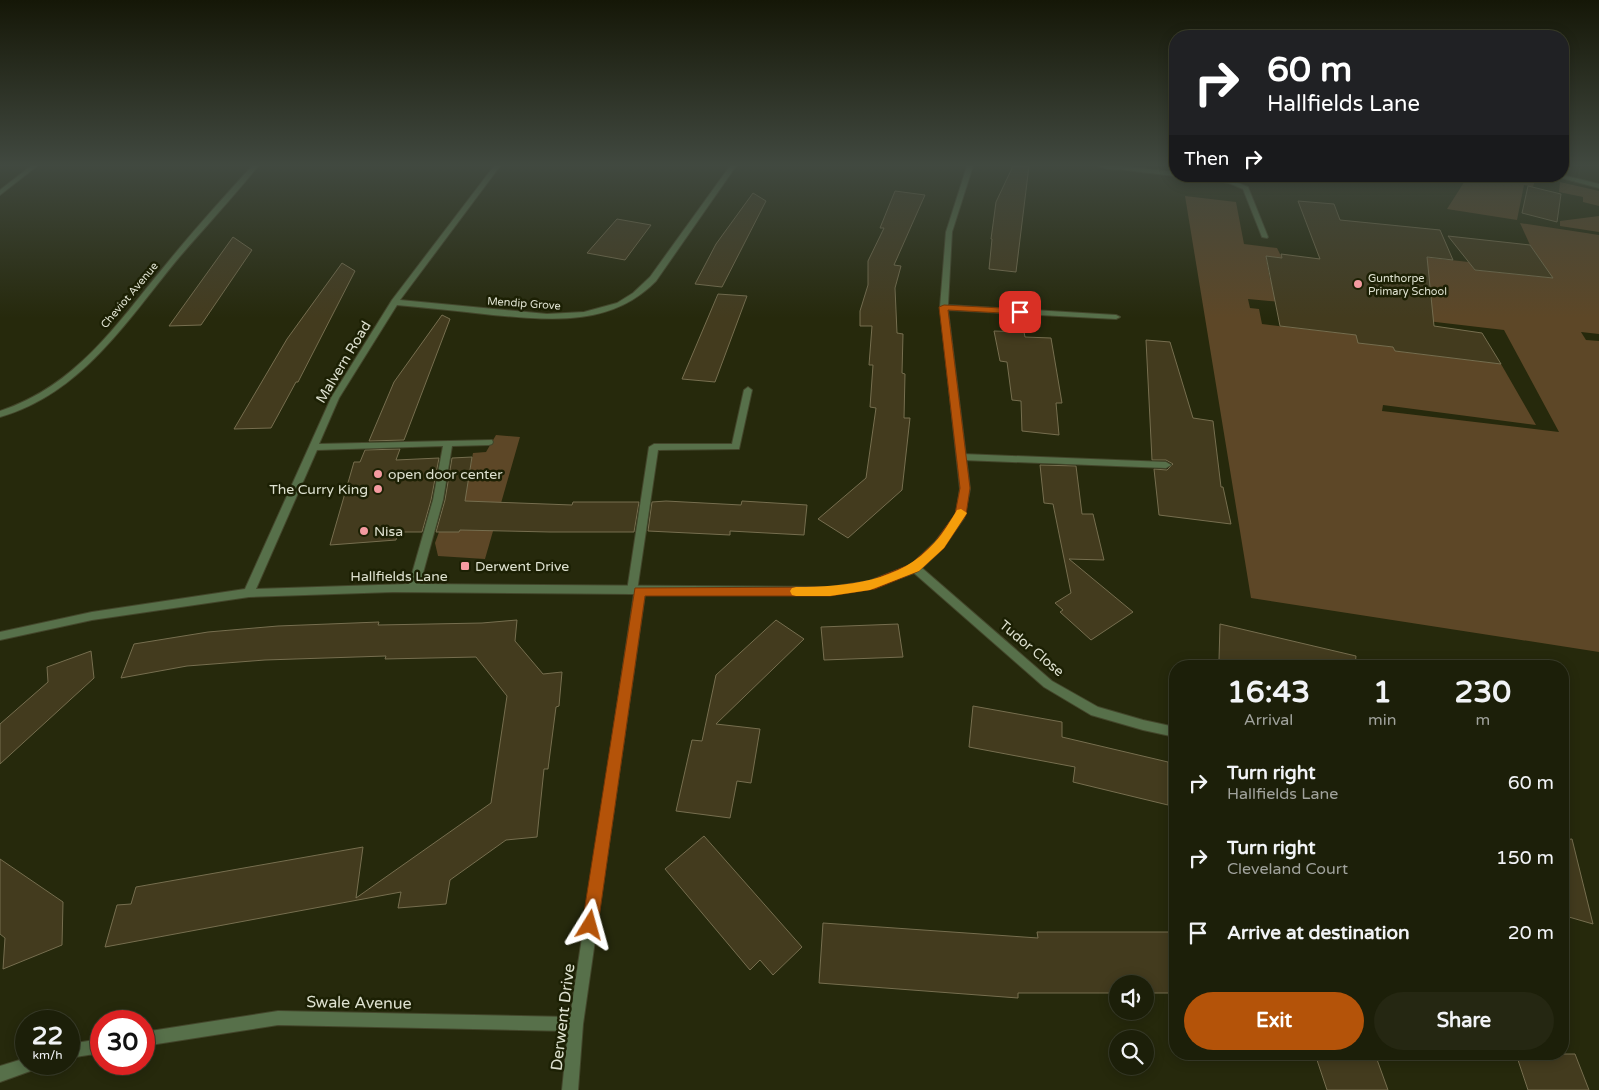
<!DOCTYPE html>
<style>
body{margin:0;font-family:"Varela Round",sans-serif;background:#252712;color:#f1f3f6;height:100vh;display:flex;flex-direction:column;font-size:19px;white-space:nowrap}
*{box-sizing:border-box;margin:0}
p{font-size:16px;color:#a0a29c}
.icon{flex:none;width:28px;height:28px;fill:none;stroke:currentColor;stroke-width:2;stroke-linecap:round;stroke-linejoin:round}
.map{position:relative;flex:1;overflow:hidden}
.panel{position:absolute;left:1169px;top:660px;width:400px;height:400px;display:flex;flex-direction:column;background:#1c1f09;border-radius:20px;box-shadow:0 2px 12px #0003,0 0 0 1px #3a3d2a}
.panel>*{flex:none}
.guide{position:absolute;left:1169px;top:30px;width:400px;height:152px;border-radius:20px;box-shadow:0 2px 12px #0003,0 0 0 1px #3a3d2a;background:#202124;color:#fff;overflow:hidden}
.fabs{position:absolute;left:1109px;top:975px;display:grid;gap:10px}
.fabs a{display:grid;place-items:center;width:45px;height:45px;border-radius:50%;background:#1c1f09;box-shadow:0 2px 12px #0003,0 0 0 1px #3a3d2a;font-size:25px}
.speed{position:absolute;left:15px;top:1010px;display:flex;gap:10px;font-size:25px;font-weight:700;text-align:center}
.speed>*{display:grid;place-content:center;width:65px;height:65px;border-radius:50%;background:#1c1f09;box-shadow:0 2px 12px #0003,0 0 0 1px #3a3d2a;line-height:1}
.speed small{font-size:12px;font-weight:400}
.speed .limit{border:8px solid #d22;background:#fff;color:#111}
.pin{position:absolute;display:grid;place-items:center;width:42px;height:42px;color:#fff;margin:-21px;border-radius:10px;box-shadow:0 2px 8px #0006}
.me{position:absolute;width:55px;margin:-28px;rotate:8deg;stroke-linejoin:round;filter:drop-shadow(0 0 4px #0008)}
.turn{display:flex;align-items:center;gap:18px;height:105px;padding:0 15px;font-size:22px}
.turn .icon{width:65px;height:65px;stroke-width:2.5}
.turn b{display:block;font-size:35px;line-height:42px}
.then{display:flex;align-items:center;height:48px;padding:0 15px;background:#0003;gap:10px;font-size:19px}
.eta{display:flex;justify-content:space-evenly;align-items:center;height:85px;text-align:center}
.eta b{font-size:30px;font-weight:700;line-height:35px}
.primary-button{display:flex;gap:10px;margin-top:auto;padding:10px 15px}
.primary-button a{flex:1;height:58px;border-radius:30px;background:#b45309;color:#fff;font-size:20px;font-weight:700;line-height:58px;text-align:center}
.primary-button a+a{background:#252712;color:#f1f3f6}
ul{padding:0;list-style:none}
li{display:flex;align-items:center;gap:15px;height:75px;padding:0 15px}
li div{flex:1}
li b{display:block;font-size:19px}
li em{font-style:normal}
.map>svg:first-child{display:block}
.green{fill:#5d4727}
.building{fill:#433b1e;stroke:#766e4f}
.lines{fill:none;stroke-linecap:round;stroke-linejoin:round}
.service-casing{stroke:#43462b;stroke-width:2}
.minor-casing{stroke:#43462b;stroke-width:2}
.tertiary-casing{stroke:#43462b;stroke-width:2}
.service{fill:#57704a;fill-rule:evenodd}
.minor{fill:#57704a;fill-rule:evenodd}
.tertiary{fill:#57704a;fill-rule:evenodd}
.route{fill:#b45309;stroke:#753606}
.slow{fill:#f59e0b}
.poi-dot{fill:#f49aa0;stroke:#1c2004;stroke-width:2}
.labels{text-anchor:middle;stroke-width:5;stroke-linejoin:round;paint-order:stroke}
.far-poi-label{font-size:11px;fill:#dee1d0;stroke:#1c2004;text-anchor:start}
.far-street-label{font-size:11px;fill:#dee1d0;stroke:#1c2004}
.street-label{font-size:14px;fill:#dee1d0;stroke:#1c2004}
.poi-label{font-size:14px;fill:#dee1d0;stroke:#1c2004;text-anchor:start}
.near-street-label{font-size:16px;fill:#dee1d0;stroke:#1c2004}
</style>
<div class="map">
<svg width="1599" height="1090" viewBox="0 0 1599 1090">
<rect width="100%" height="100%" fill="#26290c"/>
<!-- green -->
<path class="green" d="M1468,176H1534L1536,177L1533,187L1524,185L1517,220L1447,209Z
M1560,182L1599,191V206L1583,202V197L1559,192Z
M1185,196L1236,202L1244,244L1277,248L1282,258L1266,257L1270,279L1287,281L1293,303L1248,299L1250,308L1259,309L1262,324L1356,335L1359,343L1393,347L1395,351L1501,364L1536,425L1383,405L1382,411L1559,432L1504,330L1427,321L1430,287L1424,278L1385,253L1469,262L1475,270L1552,278L1530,245L1520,223L1599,235V334L1581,332L1586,340L1599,341V652L1251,598Z
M1599,216V232L1560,226V221Z
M496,435L520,437L485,559L438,556L435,543L439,532H459L473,453L486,452Z"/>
<!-- building -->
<path class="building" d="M1013,166H1029L1016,272L989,269L992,239H991L996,202Z
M1528,186L1561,194L1557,222L1522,213Z
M895,191L925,195L894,265L901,266L895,288L897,333L903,334L902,373L905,374L904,418H910L902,490L848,538L818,519L866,478L876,408L870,407L873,365H869L872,326H860V311L868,285V261L884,228H880Z
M753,193L766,201L722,287L695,284L716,244Z
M1298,201L1334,204L1340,220L1440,230L1453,260L1427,257L1434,326L1482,333L1501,364L1395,351L1393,347L1358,343L1356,335L1280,326L1266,256L1282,258L1281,254L1320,259Z
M617,219L651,225L625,260L587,253Z
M1448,236L1530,245L1553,278L1475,270Z
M233,237L252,250L201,325L169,326Z
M342,263L355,271L298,382H296L271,428L234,429L287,339Z
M718,294L747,296L715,382L682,379Z
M442,315L450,319L404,440L369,441L394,382Z
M994,331L1024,332L1025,337L1051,338L1062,403H1056L1059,435L1022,431L1021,401L1012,400L1007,362L1000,361Z
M1146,340L1170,342L1193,418L1213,421L1221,487H1223L1231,524L1159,515L1154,469L1167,470L1173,464L1166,460H1152Z
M400,449L396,460L439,458L431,500L422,532H398L396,540L330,545L354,462H360L365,450Z
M472,457L465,501L572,505L573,502H639L634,532H550L460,530L459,532H436L445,500L452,458Z
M1040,465L1076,466L1082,514H1093L1104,560L1069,559L1133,612L1091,640L1060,612L1063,610L1055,603L1071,593L1053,504L1044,503Z
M666,501L741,505L742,501L807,505L804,535L730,531V535L648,531L652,502Z
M517,620L515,641L543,674L562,672L559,706L556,707L548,769H544L537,837L506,840L450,880L446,904L398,908L401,892L105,947L117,905L131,904L136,887L363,847L356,898L491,803L507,696L476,657L385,659L386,656L265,660L187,666L121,678L134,644L208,632L278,626L379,622L378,625L482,623Z
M776,620L804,639L716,724L760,729L751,783L737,781L730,818L676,811L692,740L702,741L716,675Z
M898,624L903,657L824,660L821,627Z
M1220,624L1356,656L1355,666H1247L1219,660Z
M91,651L94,678L0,764V724L48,682L47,667Z
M973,706L1062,722V737L1168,762V805L1073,782L1075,767L969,747Z
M704,836L802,947L773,975L760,960L750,970L665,869Z
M1572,839L1593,924L1562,915V840Z
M0,859L63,902L62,945L3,969L5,938L0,934Z
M823,923L1038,938L1037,932H1175V993H1145V984H1118V993H1018V998L819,983Z
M1315,1054H1375L1388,1090H1327Z
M1516,1054H1575L1589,1090H1528Z"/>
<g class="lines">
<!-- service casing -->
<g class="service-casing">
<path id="service" d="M1119,166L1175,172V176L1117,169V167Z
M1189,176C1210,176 1228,178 1248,187L1268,237L1267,238L1262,237L1243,189L1229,183Z
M748,387L752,390L739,449L658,450L637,591L636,594H628L627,591L649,447L654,444H732L744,390Z
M962,454L1166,462L1171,465L1166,468L962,460L957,457Z"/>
</g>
<!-- minor casing -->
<g class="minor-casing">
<path id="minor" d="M31,166H37L0,195V190Z
M252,166H258C232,199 203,229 176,261C126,322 81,394 0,417V411C76,386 115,326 164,267C192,232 222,199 252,166Z
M494,166H500L400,300L547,314L584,312L617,303L633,293L650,277L730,166H736L656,281C611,327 551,320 493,315C461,311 429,308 397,305L339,398L319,444L492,440L493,442L492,444L489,445L452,446L443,500L420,584L830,587L869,581L911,565L935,542L956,514L960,489L940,307L946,232L967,166H973L952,232L948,305L1116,315L1120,317L1116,319L948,310L970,489L964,518L943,548L922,568L1052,681L1098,707L1143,720L1175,727V737L1143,730L1091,715L1044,687L914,573L870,589L830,595L645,594L583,1024L578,1090H562L568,1031L278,1025L144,1046V1032L278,1011L570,1017L634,594L393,592L249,597L92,620L0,640V632L92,612L245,589L331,398L392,300ZM443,446L433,500L409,584L256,589L317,450Z
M1099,166H1115L1122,168C1117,171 1104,169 1099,166Z
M101,1039V1053L69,1058V1044Z
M26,1058V1064H38L36,1069L0,1082V1066Z"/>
</g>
<!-- tertiary casing -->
<g class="tertiary-casing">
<path id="tertiary" d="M1562,175L1599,184V188L1554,176Z"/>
</g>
<!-- service -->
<use href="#service" class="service"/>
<!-- minor -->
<use href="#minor" class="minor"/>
<!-- tertiary -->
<use href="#tertiary" class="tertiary"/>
</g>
<!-- sky -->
<linearGradient id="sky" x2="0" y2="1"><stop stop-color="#151707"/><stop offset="0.52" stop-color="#414940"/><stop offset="1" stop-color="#414940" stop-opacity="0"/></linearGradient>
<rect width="1599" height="318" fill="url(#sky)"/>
<!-- route -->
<path class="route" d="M944,305L1020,309L1025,312L1020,314L948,310L970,488L966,515L944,548L919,571L875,589L830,596H645L598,925L596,931L590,933L585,931L582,925L635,588L830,587L869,581L911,564L935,542L955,514L960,488L939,307Z"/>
<!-- slow -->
<path class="slow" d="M961,509L967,513L944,548L919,571L870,590L830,596H796L792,595L790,591L792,588L796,587C846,587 901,582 935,542C944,533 950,521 957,510Z"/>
<!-- markers -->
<g class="poi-dot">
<circle cx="1358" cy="284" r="5"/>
<circle cx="378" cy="474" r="5"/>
<circle cx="378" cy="489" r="5"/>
<circle cx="364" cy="531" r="5"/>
<rect x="460" y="561" width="10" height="10" rx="2.5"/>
</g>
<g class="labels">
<!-- far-poi labels -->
<g class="far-poi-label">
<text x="1368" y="282">Gunthorpe<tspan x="1368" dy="13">Primary School</tspan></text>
</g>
<!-- far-street labels -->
<g class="far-street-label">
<text transform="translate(129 295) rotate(-50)" y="4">Cheviot Avenue</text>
<text transform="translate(524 303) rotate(4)" y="4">Mendip Grove</text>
</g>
<!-- street labels -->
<g class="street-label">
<text transform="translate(343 362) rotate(-59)" y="5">Malvern Road</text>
<text x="399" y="581">Hallfields Lane</text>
<text transform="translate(1032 648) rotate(40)" y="5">Tudor Close</text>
</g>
<!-- poi labels -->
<g class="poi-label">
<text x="388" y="479">open door center</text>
<text x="368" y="494" text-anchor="end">The Curry King</text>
<text x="374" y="536">Nisa</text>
<text x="475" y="571">Derwent Drive</text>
</g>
<!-- near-street labels -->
<g class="near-street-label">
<text transform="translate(359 1002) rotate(1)" y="6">Swale Avenue</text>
<text transform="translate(562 1017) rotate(-83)" y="6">Derwent Drive</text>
</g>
</g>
</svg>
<div class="fabs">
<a><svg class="icon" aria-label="sound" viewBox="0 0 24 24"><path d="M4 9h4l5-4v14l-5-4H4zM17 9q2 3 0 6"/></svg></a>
<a><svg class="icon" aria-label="search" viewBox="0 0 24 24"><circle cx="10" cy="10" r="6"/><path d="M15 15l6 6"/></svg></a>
</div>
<div class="speed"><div>22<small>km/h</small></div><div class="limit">30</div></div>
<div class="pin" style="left:1020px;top:312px;background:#d93025"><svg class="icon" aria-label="arrive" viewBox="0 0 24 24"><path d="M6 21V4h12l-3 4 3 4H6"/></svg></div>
<svg class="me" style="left:590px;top:925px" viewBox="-20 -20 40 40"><path d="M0-17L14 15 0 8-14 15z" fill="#b45309" stroke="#fff" stroke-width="4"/></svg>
<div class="guide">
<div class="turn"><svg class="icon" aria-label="right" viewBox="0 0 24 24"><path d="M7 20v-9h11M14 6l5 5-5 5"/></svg><div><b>60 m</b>Hallfields Lane</div></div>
<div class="then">Then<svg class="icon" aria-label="right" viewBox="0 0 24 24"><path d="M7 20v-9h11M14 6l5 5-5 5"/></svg></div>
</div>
<section class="panel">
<div class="eta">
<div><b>16:43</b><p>Arrival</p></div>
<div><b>1</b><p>min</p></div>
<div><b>230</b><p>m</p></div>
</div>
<ul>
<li><svg class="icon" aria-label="right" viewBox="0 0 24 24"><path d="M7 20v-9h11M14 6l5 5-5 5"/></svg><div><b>Turn right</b><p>Hallfields Lane</p></div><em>60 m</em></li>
<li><svg class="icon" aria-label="right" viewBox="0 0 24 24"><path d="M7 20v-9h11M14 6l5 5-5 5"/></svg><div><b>Turn right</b><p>Cleveland Court</p></div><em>150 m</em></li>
<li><svg class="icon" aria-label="arrive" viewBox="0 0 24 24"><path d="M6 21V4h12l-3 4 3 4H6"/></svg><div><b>Arrive at destination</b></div><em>20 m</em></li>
</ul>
<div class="primary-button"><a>Exit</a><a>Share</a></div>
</section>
</div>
